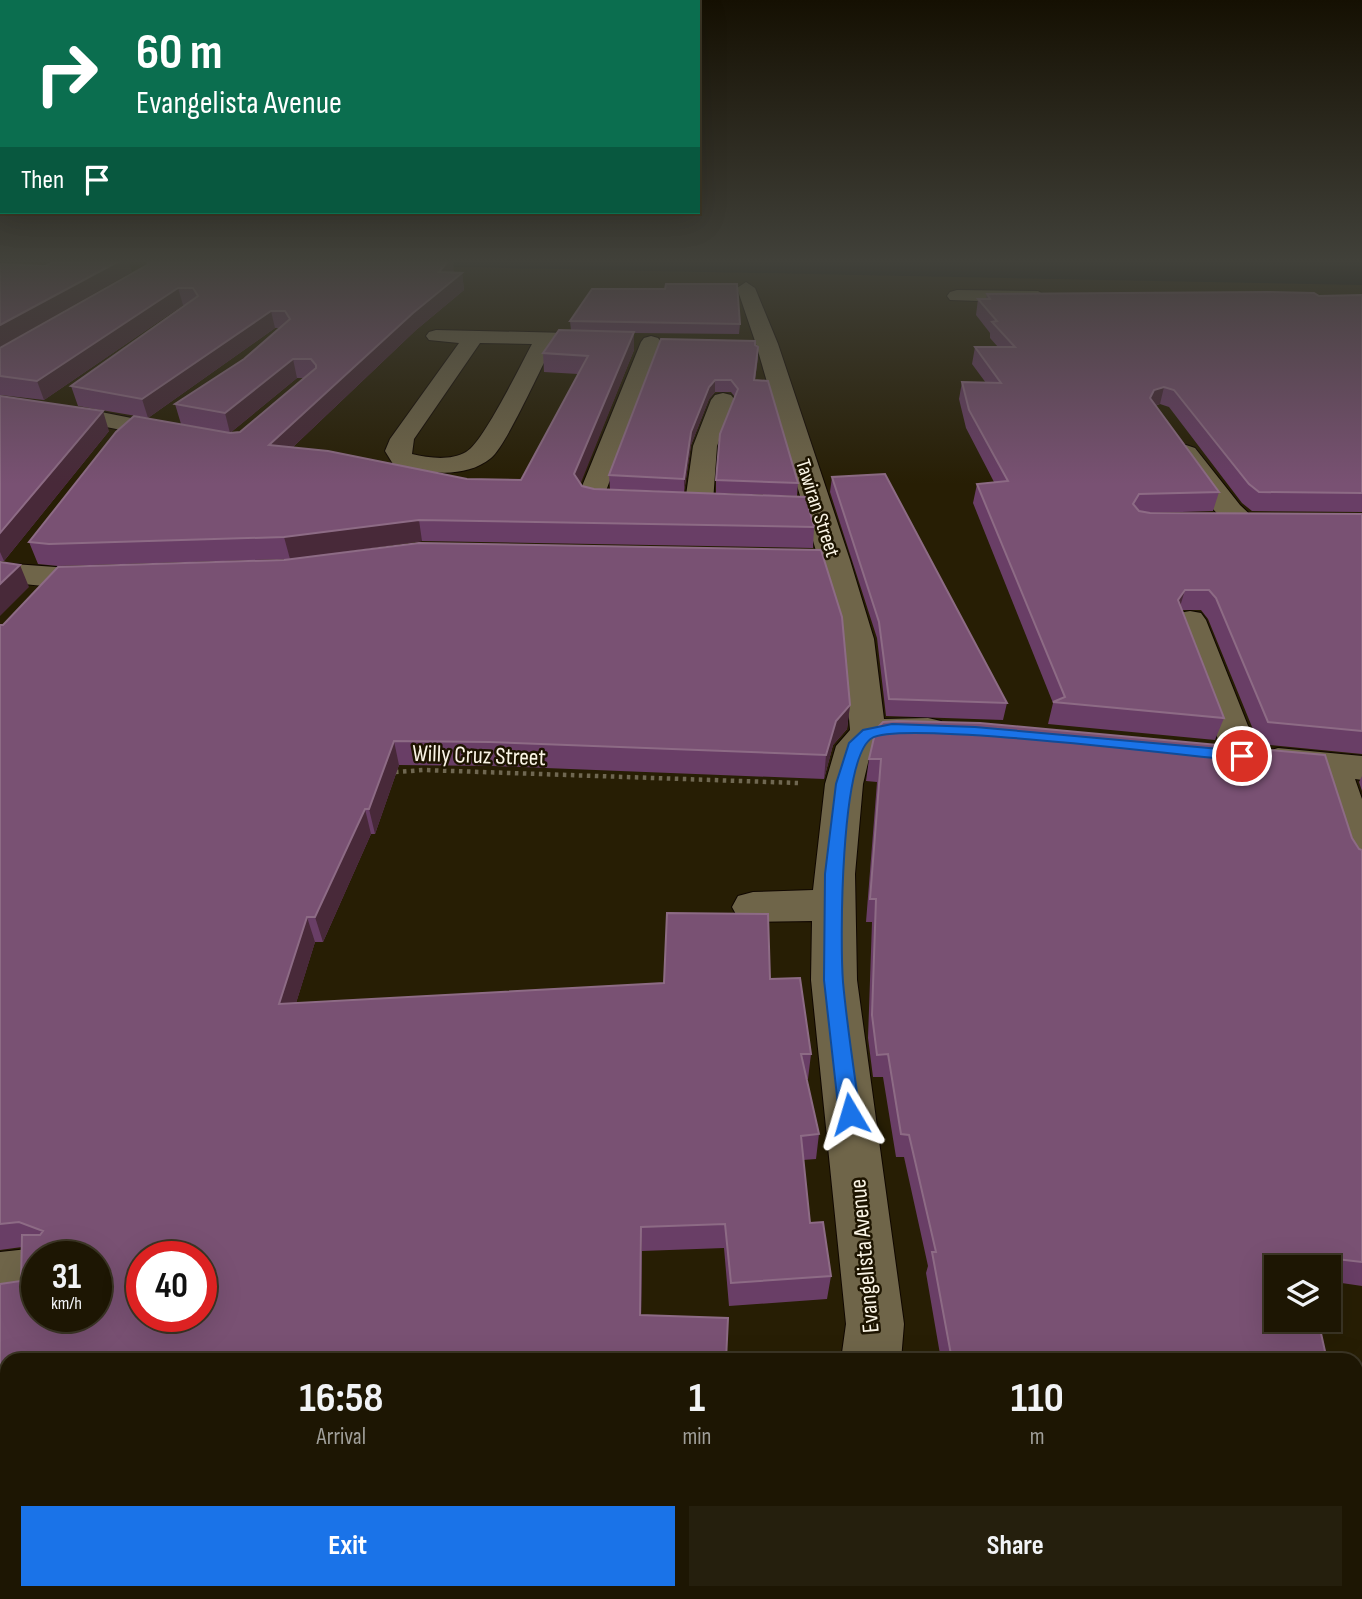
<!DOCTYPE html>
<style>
body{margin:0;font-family:"Sofia Sans Condensed",sans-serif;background:#251f0d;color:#f1f3f6;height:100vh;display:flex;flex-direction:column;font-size:26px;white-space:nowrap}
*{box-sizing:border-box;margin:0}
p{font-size:23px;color:#a09f9a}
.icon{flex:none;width:38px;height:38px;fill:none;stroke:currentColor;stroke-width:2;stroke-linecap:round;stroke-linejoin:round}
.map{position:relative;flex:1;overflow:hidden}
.drawer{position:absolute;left:0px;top:1353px;width:1363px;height:247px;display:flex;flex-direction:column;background:#1d1603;border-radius:21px 21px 0 0;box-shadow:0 7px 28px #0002,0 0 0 2px #3b3525}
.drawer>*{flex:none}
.hud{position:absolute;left:0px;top:0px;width:700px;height:214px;box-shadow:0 7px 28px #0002,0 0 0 2px #3b3525;background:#0b6e4f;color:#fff;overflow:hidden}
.fabs{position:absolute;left:1264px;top:1255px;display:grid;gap:14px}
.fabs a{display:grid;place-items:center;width:77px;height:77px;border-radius:0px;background:#1d1603;box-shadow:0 7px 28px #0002,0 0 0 2px #3b3525;font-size:35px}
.speed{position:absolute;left:21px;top:1241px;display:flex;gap:14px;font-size:35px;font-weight:700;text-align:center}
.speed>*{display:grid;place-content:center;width:91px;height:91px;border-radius:50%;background:#1d1603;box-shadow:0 7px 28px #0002,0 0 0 2px #3b3525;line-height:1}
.speed small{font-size:18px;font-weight:400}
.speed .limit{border:10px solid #d22;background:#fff;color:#111}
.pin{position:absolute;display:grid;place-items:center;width:60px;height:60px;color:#fff;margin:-30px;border:4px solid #fff;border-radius:50%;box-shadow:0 2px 7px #0007}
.me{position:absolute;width:77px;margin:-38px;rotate:353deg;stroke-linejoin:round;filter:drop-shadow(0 0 5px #0008)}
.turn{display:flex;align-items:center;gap:24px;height:147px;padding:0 21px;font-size:32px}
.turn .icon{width:91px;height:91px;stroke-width:2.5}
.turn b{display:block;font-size:49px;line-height:60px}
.then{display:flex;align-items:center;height:66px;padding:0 21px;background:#0003;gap:14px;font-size:26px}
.eta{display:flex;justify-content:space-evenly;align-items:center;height:119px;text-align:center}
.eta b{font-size:42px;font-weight:700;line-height:49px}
.button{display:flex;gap:14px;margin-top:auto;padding:14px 21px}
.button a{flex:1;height:80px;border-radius:0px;background:#1a73e8;color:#fff;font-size:28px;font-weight:700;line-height:80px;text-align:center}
.button a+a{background:#251f0d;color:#f1f3f6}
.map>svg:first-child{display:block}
.water{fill:#010709}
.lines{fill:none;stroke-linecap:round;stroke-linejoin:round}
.minor-casing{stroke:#100700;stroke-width:2}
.path{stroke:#6f6751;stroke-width:4.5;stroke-dasharray:3.5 4.5;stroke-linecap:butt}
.minor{fill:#6f6549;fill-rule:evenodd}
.wall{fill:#693e66;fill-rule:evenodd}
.shaded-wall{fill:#482939}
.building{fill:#795173;stroke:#8d6b85;stroke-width:2;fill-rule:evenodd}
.route{fill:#1a73e8;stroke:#114b97;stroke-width:2}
.labels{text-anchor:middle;stroke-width:5;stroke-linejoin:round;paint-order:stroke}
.far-street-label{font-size:21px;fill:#faf4e5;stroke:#1d1400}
.street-label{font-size:24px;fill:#faf4e5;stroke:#1d1400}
</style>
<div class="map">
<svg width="1362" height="1599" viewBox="0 0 1362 1599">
<rect width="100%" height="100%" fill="#271e04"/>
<!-- water -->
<path class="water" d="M152,261H1362V285Z"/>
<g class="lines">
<!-- minor casing -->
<g class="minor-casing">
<path id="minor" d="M746,282L755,288L778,344L850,560L874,639L884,719L928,718L941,721L946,729L941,737L879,742L871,750L863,784L855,874L857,980L904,1324L901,1360H841L846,1324L811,980L812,921L753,922L738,918L732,907L738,896L753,892L813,890L825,784L836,746L850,730L842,639L821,568L761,564L756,558L761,552L771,549L816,551L756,344L737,288Z
M957,290L1038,291L1048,297L1038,303L950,300L947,296L950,292Z
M436,330L569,333L576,335L579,339L576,343L553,345C541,367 506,446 491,458C464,480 424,473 393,464L385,451L390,439L459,343L429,340L426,336L429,332ZM480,343L532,344C520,366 483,443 466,452C450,461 429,458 412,454L414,439Z
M651,336L658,338L661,342L606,491L644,494L648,500L644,506L634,508L585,505L578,496L641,342L644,338Z
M723,393L731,395L735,400L717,446L713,502L709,508L699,510L689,508L685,502L693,446L711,400L715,395Z
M0,397L96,411L177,427L186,429L189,434L186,439L177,441L96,425L0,411Z
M1186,445L1195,448L1240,505L1258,522L1254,528C1246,530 1240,531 1233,527C1211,514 1188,474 1173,453L1177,448Z
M0,563L111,571L115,577L111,583C75,592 36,585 0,581Z
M1190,611L1201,613L1206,620L1260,756L1255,764L1242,768L1229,764L1224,756L1174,620L1179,613Z
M1278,748L1362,756V780L1355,779L1362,799V873L1348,869L1342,859L1317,775L1265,768L1260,760L1265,752Z
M37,1248L57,1256H37V1302L0,1308V1252Z
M806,1592H962L965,1599H803Z"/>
</g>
<!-- path -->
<path class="path" d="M395,772L424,770L798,783"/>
<!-- minor -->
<use href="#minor" class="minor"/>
</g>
<!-- wall -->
<path class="wall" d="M147,265L454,272L453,273H462L464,290L416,330L293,447L467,479L521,480L578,374L544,372L543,353L571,330L570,321L740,324L739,334L634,333V350L580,483L582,486L594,489L683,492L610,489L609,475L755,345L758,358L755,380L798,483L797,496L716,493V480L735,397L731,392H715L709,399L691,445L684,492L814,527L813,548L422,541L290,559L58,566L38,564L29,542L230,433L240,432L304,378H297L230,433L181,424L175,404L244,359L279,328H275L148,418L78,406L71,386L185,305H183L44,400L0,395V348Z
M987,294L1319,296L1362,295V512L1252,511L1242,503L1169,407L1160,404L1155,406L1219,492L1213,511L1150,513L1362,514V754L1259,744L1208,619L1201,610H1182L1224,718L1215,740L1048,724L1053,703L973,503L977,484L994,482L966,428L959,399L962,382L986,383L972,364L975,347H998L990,338V333L976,315L978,299H986Z
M0,396L109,431L4,561H0Z
M832,477L1007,703L1003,720L886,716L877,638L830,492Z
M419,543L821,550L842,617L850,705L847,729L833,745L824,779L493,766L399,765L375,834H371L323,942H315L296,1003L664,983L667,913L768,914L770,979L800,978L811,1054L808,1079H806L819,1134L816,1159L803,1160L810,1223L823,1222L831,1276L827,1299L729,1306L724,1248L642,1251L641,1315L728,1318L726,1360H7V1592H745L742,1599H0V1284L21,1281L22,1247L0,1250V625H3L58,567L284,560ZM37,1256H96V1316H37ZM142,1256H201V1316H142Z
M876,729L1352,838L1359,849L1362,850V1286L1328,1281V1267H1276L1327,1360H941L926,1273L928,1266L904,1157H896L883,1077H873L868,1038L872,922H866L877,782L866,781L869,759Z
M1362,776V791L1359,782Z
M1293,1592H1356L1362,1599H1294Z"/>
<!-- shaded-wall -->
<path class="shaded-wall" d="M119,261H129L132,272L0,347V325Z
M448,261H453L454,272L441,289L439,272Z
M462,273L464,290L416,330L274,465L269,445L413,313Z
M178,288L183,305L44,400L37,381Z
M271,311L275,328L148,418L142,399Z
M634,332V350L576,495L574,474Z
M293,359L297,378L230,433L225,413Z
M715,380V392L709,399L691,445L684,492V479L691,432L709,387Z
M1164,387L1160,404L1149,407L1150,398L1154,390Z
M103,411L109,431L4,561L0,552V533Z
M419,520L422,541L290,559L284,537Z
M20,565L29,587L0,616V584Z
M1185,590L1179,610L1178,600Z
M850,705L847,729L833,745L824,779L826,755L836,721Z
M394,741L399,765L375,834L369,809Z
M365,809L371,834L323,942L315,917Z
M307,917L315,942L288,1029L279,1004Z
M641,1227L642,1251L641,1337L640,1315Z
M741,1592H745L742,1599H738Z"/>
<!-- building -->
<path class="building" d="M80,261H119L0,325V264L46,266L52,262H77Z
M149,261H278L347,263L349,261H448L439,272L462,273L413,313L269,445L328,451L467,479L521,480L588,356L543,353L559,330L634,332L574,474L582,486L594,489L806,497L814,527L419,520L284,537L49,544L29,542L116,432L134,416L230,433L240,432L316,368V365L311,359H293L225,413L175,404L244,359L290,319L285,311H271L142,399L71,386L198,296L193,288H178L37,381L0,376V348L147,265Z
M666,284H737L740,324L570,321L592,289H665Z
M1266,292L1314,293L1319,296L1362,295V493L1259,492L1249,484L1174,390L1164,387L1154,390L1150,398L1219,492L1139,494L1133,504L1139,511L1150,513L1362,514V731L1268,722L1216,598L1209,590H1185L1178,600L1224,718L1053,702L1065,697L977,484L1008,481L969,410L962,382L1001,383L975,347H1015L992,322L997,321L978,299H990L987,294Z
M661,339L755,341V345L758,347L754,380L768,381L798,483L716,480L720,434L738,389L731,380H715L709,387L691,432L684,479L609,475Z
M0,396L103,411L0,533Z
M885,474L1007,703L889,699L879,622L832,477Z
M419,543L821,550L842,617L850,705L836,721L826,755L490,742L394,741L369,809H365L315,917H307L279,1004L664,983L667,913L768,914L770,979L800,978L811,1054H801L819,1134L801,1136L810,1223L823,1222L831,1276L731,1283L725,1224L641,1227L640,1315L728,1318L726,1360H7V1592H741L738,1599H0V1284L21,1281L22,1235H40L43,1231L19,1222L0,1224V625H3L58,567L284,560ZM37,1256H96V1316H37ZM142,1256H201V1316H142Z
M0,562L20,565L0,584Z
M897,721L980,723L1325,755L1352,838L1359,849L1362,850V1262L1302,1255L1306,1267H1276V1320H1318L1327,1360H952L932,1252H936L909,1135L901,1134L888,1054L877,1055L872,1015L876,899H870L881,759H869L876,729L883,722Z
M1356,1480H1362V1599L1317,1598L1316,1592H1356Z"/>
<!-- sky -->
<linearGradient id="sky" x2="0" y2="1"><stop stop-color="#151002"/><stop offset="0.54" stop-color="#41413a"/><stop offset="1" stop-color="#41413a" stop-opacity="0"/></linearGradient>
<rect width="1362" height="484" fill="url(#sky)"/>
<!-- route -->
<path class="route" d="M892,724L975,727L1242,751L1250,756L1242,761C1190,756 900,720 872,738C840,757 840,943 843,982C847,1026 854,1070 860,1114L857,1120L850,1123L842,1120L839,1114L824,980L825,874L836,784L849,743L863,730Z"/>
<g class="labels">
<!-- far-street labels -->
<g class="far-street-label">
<text transform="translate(818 508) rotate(72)" y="7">Tawiran Street</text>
</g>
<!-- street labels -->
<g class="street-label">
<text transform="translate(479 755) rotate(2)" y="8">Willy Cruz Street</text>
<text transform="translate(864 1256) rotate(-95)" y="8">Evangelista Avenue</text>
</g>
</g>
</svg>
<div class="fabs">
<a><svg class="icon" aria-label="layers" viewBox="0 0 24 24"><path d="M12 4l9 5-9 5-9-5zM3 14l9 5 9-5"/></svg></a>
</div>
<div class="speed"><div>31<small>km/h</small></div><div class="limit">40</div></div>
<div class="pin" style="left:1242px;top:756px;background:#d93025"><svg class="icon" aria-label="arrive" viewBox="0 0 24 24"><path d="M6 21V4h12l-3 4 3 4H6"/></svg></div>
<svg class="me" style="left:850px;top:1114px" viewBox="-20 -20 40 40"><path d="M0-17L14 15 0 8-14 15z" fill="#1a73e8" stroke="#fff" stroke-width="4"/></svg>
<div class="hud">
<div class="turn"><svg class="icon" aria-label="right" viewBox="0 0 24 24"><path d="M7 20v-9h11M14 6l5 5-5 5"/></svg><div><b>60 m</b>Evangelista Avenue</div></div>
<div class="then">Then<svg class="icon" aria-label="arrive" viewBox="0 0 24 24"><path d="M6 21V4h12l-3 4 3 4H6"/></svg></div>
</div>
<section class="drawer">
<div class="eta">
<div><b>16:58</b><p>Arrival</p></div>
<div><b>1</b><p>min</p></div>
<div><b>110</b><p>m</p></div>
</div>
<div class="button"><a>Exit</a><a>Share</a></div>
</section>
</div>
